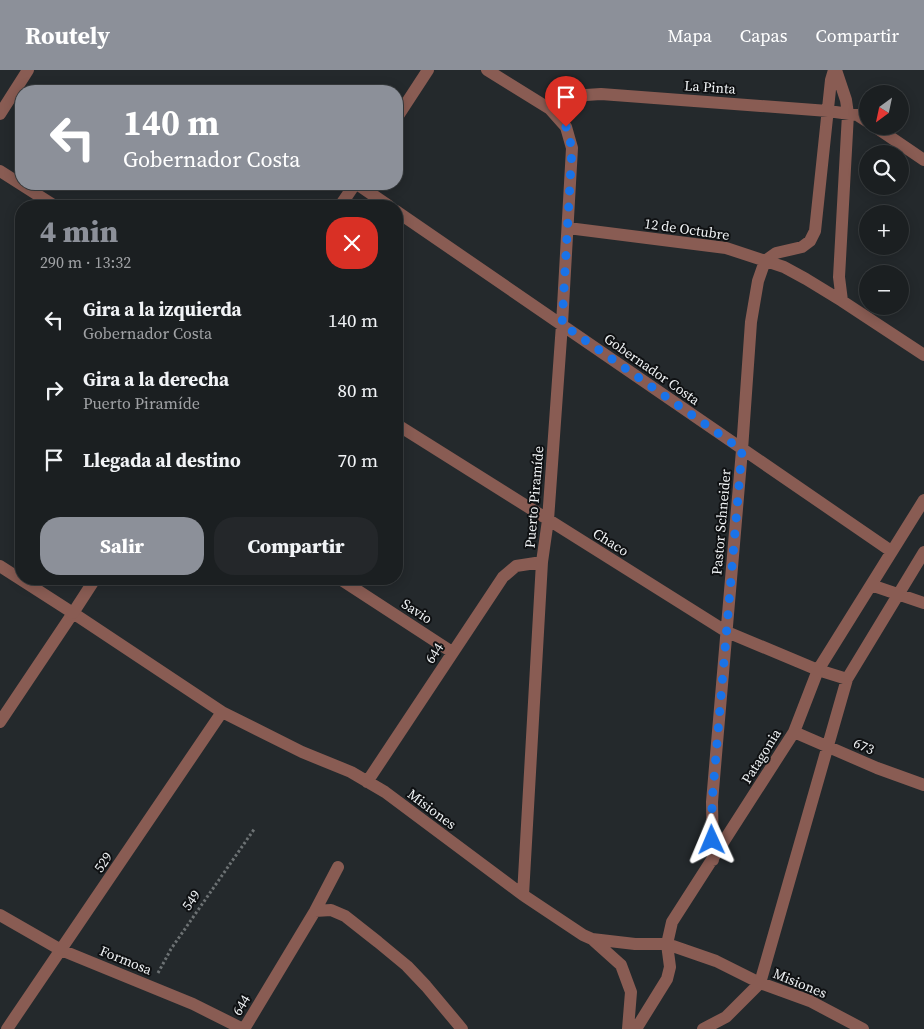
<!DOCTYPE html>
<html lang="es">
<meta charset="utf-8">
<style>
body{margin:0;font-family:"Source Serif 4",serif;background:#24272a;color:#f1f3f6;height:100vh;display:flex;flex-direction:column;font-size:19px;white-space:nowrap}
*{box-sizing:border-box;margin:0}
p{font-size:16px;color:#a0a2a5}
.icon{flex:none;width:28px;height:28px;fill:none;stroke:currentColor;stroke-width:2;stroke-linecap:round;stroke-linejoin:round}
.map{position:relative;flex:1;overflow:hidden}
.drawer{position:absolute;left:15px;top:130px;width:388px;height:385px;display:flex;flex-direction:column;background:#1b1f21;border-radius:20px;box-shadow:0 2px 12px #0003,0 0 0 1px #393d3f}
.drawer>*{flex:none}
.top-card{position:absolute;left:15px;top:15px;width:388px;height:105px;border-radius:20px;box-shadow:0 2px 12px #0003,0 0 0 1px #393d3f;background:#8c9099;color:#fff;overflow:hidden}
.needle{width:32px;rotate:213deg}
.fabs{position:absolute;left:859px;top:15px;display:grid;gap:10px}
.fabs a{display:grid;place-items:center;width:50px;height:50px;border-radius:50%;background:#1b1f21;box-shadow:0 2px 12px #0003,0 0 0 1px #393d3f;font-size:25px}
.pin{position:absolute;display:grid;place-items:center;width:42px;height:42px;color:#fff;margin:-51px -21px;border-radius:50% 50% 50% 0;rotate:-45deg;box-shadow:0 0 5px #0007}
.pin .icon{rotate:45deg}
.me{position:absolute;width:55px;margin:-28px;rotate:359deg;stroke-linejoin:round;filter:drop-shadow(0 0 4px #0008)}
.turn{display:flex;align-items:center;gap:18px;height:105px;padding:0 25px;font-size:22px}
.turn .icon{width:65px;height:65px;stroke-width:2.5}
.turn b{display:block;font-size:35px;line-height:42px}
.round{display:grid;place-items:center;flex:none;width:52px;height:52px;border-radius:20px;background:#24272a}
.overview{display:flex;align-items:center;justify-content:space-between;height:85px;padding:0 25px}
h1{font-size:30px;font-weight:800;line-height:38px;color:#8c9099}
.button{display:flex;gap:10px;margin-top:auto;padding:10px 25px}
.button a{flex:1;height:58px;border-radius:20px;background:#8c9099;color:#fff;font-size:20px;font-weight:800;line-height:58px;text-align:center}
.button a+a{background:#24272a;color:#f1f3f6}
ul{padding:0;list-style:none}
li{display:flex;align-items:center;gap:15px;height:70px;padding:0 25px}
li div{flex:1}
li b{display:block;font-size:19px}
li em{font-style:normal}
header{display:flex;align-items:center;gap:30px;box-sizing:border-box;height:70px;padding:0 25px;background:#8c9099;color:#fff}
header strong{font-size:24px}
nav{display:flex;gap:28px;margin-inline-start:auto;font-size:18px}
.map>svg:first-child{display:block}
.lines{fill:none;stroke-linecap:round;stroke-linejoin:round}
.path{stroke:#6d7274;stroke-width:3;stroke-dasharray:2.5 2.5;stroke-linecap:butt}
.minor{stroke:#895c53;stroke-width:12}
.tertiary{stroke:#895c53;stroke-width:12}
.route{stroke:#1a73e8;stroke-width:9;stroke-dasharray:0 16.2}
.labels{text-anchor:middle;stroke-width:4;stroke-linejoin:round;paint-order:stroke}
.street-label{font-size:14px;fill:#f0f3f5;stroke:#0f1113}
</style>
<header>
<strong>Routely</strong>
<nav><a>Mapa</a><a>Capas</a><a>Compartir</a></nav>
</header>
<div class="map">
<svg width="924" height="959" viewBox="0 0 924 959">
<rect width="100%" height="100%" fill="#24292c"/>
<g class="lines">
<!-- path -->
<path class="path" d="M158,903L171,879L255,758"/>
<!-- minor -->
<path class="minor" d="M487,0L550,39L566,57L572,78L562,254L548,450L542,492L523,825
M836,0L846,30L848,44L839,207L842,231
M550,39L586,25L601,24L828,41L857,45L868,52
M0,44L28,0
M874,56L924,90
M0,101L55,136
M357,114L389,136
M396,141L891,481
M568,158L726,178L784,197L806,209L842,231L924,285
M396,354L727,562L818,600L847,609
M340,509L452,582
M871,515L924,533
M0,652L73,543L222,642L302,682L351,702L385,722L523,825L583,865L592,869L635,874H667L716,891L760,913L810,931L863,959
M794,662L877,698L924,715
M367,712L503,507L516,496L542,492
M713,790L712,732L742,380L751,252L758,211L765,191L776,183L802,177L810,171L815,161L831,10L834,0
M315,841L331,840L345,846L378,872L407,896L426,916L462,959
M0,845L61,880L193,934L243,959
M592,869L621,895L631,922L628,959
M7,959L222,642
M244,959L315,841L338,797
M636,959L667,909L670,897L667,874L672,852L794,662L818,600L924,430
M703,959L726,947L760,913L847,609L924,482"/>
<!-- tertiary -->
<path class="tertiary" d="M396,49L428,0
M340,136L355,114
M0,496L73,543L95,509"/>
</g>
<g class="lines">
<!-- route -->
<path class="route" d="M566,57L572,78L562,254L742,380L712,732V770"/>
</g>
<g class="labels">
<!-- street labels -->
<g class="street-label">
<text transform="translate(710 17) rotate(4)" y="5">La Pinta</text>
<text transform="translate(687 159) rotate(8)" y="5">12 de Octubre</text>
<text transform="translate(652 299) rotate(35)" y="5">Gobernador Costa</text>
<text transform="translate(534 427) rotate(-85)" y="5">Puerto Piramíde</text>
<text transform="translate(721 452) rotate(-85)" y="5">Pastor Schneider</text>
<text transform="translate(611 472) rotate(32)" y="5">Chaco</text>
<text transform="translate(417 541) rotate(33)" y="5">Savio</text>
<text transform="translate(434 583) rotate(-57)" y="5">644</text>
<text transform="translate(864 676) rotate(23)" y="5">673</text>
<text transform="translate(761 686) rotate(-58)" y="5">Patagonia</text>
<text transform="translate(432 739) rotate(37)" y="5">Misiones</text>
<text transform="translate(103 792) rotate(-56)" y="5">529</text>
<text transform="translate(191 830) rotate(-55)" y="5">549</text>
<text transform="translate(126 890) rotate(22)" y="5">Formosa</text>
<text transform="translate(800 913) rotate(22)" y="5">Misiones</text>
<text transform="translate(241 935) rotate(-59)" y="5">644</text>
</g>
</g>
</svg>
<div class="fabs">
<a><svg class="needle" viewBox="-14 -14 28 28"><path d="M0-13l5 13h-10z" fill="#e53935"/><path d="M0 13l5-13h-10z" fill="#a0a2a5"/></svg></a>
<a><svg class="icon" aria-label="search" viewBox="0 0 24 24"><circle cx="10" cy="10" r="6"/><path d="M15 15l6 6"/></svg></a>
<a>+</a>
<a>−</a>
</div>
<div class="pin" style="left:566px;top:57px;background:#d93025"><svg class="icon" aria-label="arrive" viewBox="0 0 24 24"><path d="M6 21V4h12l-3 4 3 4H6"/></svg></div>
<svg class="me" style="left:712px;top:770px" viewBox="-20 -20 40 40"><path d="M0-17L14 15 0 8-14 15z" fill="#1a73e8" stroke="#fff" stroke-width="4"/></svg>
<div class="top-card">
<div class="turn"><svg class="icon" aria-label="left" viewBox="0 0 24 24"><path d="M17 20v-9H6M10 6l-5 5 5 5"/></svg><div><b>140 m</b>Gobernador Costa</div></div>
</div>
<section class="drawer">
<div class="overview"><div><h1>4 min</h1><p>290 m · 13:32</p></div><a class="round" style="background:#d93025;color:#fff"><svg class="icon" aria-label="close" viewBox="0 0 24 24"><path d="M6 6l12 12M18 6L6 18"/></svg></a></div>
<ul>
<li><svg class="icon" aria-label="left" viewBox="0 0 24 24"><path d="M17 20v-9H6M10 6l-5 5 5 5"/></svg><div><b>Gira a la izquierda</b><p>Gobernador Costa</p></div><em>140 m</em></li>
<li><svg class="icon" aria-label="right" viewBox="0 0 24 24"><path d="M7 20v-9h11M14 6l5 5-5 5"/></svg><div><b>Gira a la derecha</b><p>Puerto Piramíde</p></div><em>80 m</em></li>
<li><svg class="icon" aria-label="arrive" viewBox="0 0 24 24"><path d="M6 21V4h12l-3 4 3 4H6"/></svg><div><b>Llegada al destino</b></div><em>70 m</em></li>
</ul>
<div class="button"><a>Salir</a><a>Compartir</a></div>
</section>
</div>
